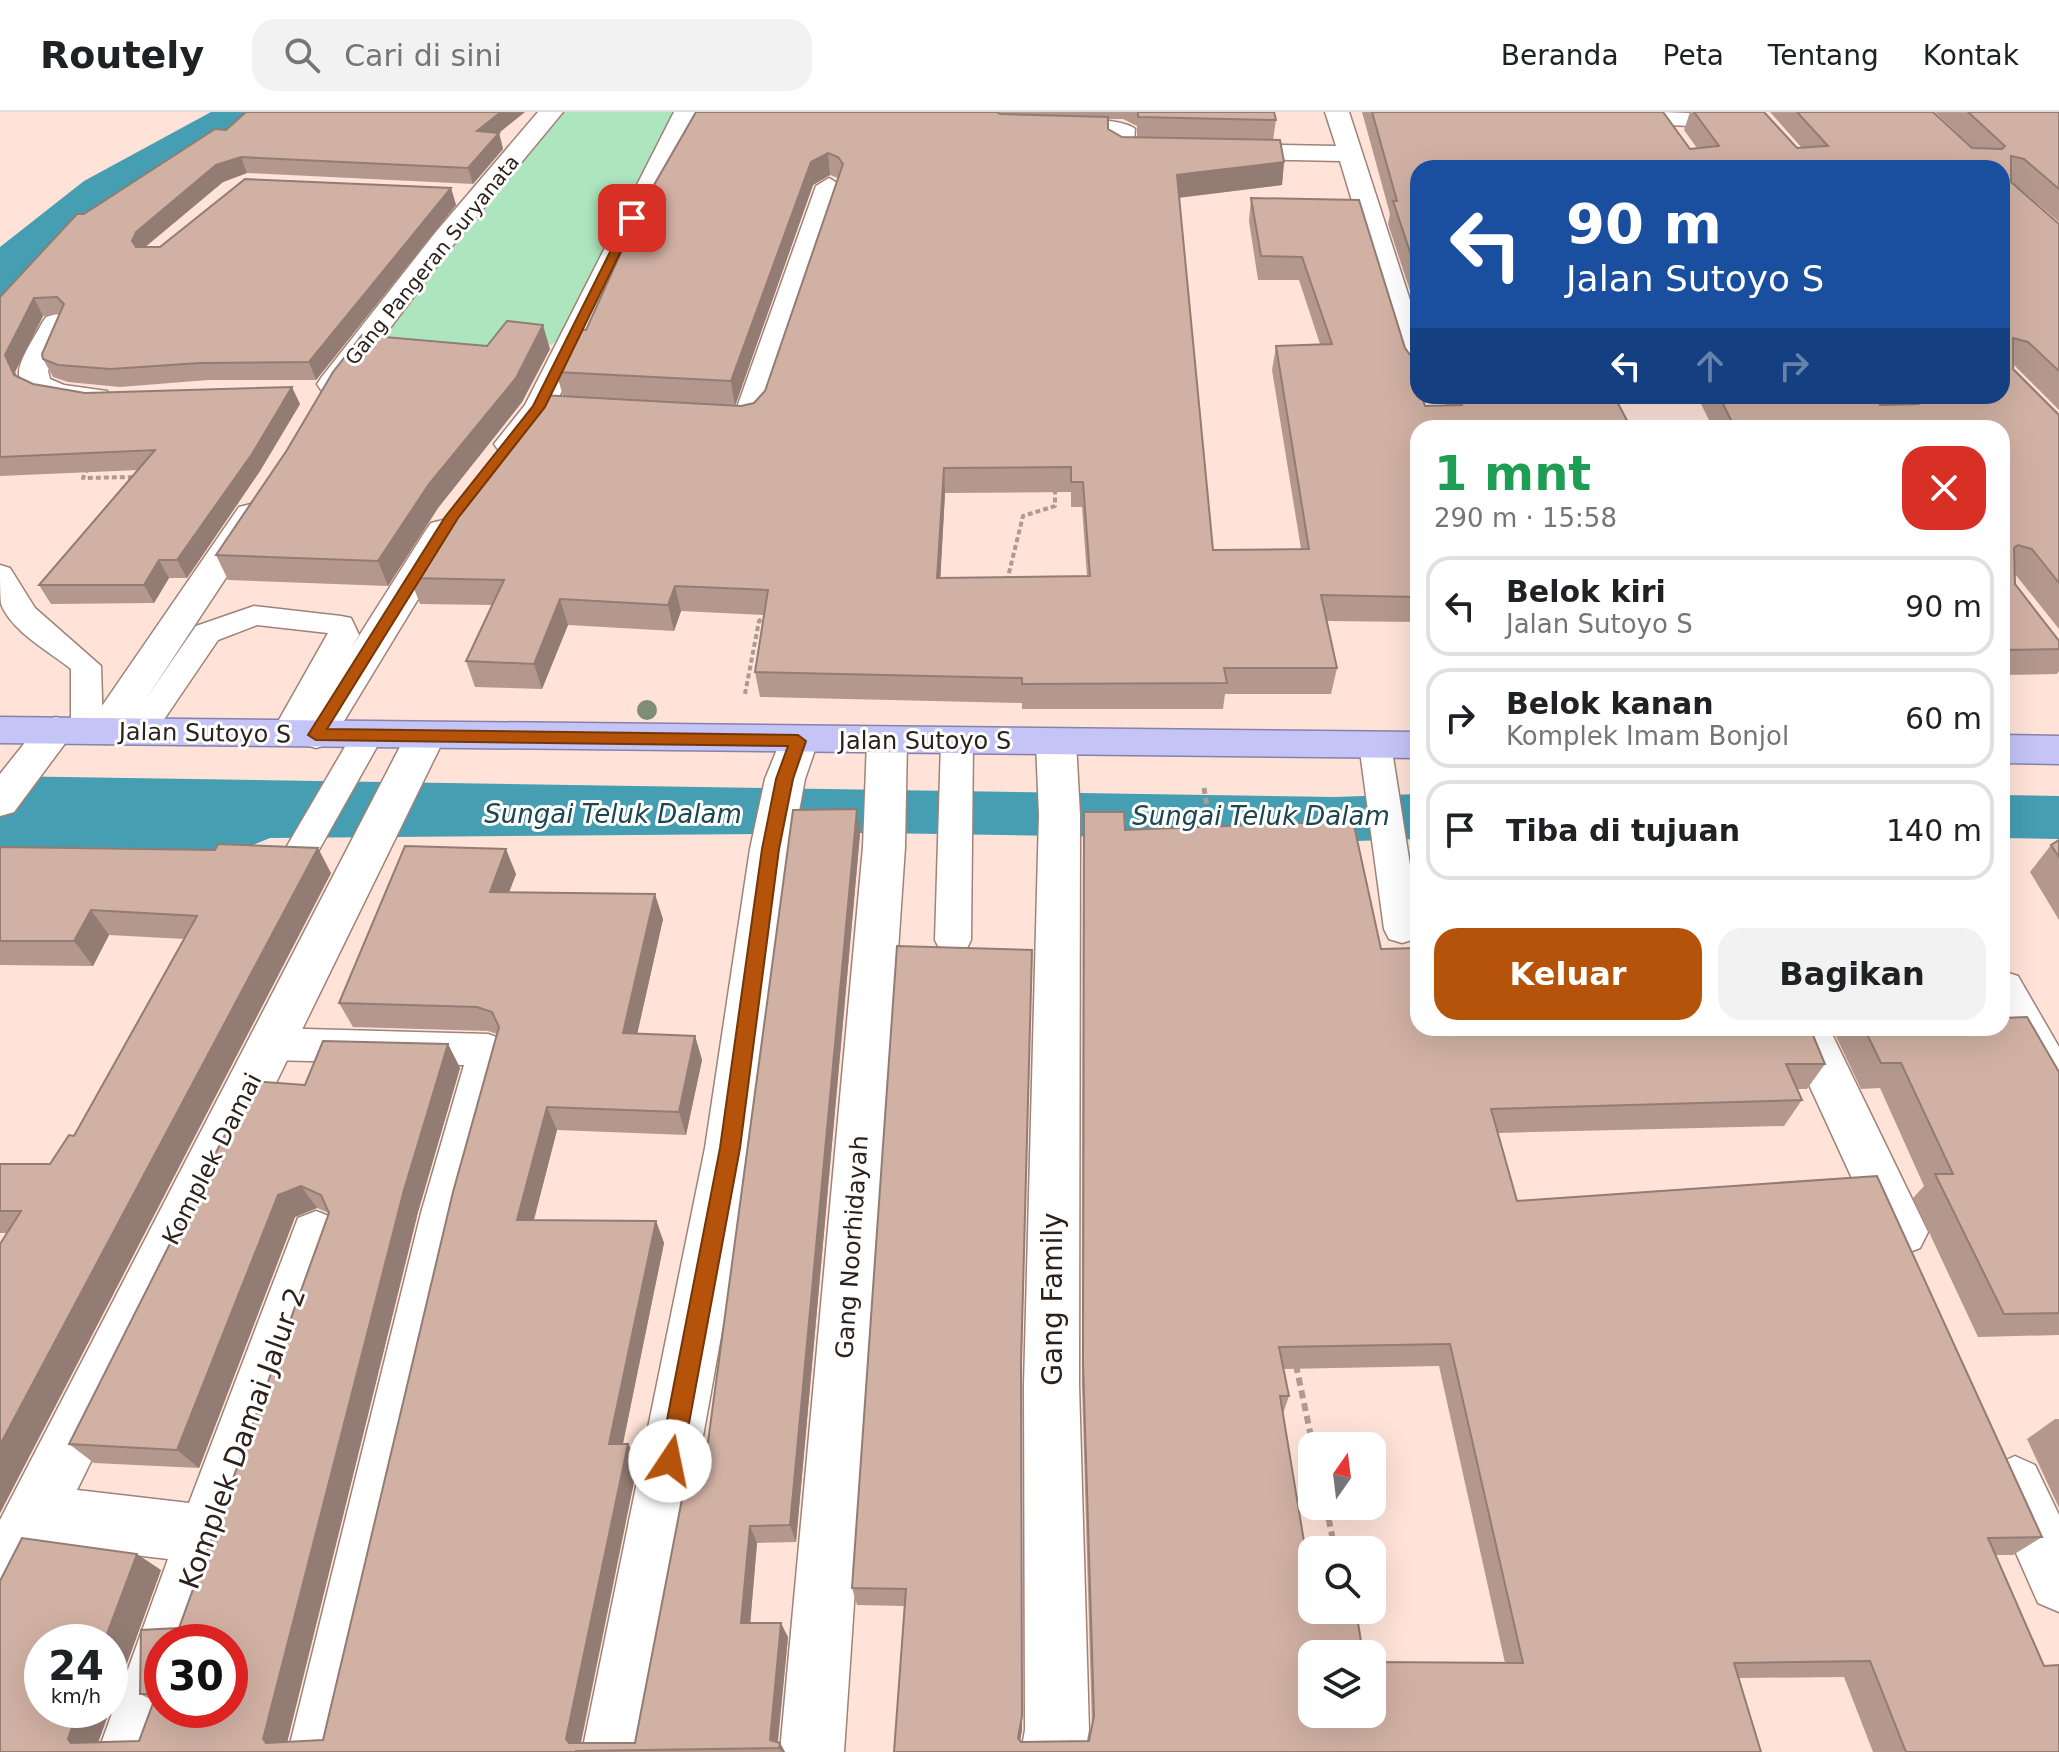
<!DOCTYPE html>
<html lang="id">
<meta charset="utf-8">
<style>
body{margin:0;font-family:"DejaVu Sans",sans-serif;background:#f2f2f2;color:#202124;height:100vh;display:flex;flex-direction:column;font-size:30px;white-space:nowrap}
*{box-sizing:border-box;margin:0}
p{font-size:26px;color:#757577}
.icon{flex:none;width:44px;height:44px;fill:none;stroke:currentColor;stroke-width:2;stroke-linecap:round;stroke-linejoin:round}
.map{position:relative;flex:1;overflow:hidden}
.details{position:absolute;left:1410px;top:308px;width:600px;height:616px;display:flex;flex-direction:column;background:#fff;border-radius:24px;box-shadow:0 8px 32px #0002}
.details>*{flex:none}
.hud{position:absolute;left:1410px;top:48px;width:600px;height:244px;border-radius:24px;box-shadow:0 8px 32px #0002;background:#1a4fa0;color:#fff;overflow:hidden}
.needle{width:52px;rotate:14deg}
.tools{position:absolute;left:1298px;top:1320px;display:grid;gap:16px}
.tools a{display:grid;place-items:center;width:88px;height:88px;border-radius:16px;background:#fff;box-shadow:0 8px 32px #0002;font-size:40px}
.speed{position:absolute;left:24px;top:1512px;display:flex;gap:16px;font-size:40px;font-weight:700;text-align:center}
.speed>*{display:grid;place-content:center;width:104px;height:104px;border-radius:50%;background:#fff;box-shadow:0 8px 32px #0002;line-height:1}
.speed small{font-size:20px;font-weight:400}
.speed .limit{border:12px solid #d22;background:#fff;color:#111}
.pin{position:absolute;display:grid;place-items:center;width:68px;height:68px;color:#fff;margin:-34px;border-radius:16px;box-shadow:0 4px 12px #0006}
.me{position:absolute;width:88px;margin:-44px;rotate:11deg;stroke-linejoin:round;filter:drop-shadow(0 0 6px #0008)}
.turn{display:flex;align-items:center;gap:28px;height:168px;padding:0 24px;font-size:36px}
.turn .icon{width:104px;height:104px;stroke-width:2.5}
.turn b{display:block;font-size:56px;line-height:68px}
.lanes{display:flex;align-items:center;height:76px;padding:0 24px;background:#0003;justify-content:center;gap:40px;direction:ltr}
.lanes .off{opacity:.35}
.round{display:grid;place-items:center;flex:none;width:84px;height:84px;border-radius:24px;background:#f2f2f2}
.head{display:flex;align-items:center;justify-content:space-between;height:136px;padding:0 24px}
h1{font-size:48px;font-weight:600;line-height:60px;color:#1e9e55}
.action{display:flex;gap:16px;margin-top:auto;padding:16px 24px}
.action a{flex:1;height:92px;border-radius:24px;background:#b45309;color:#fff;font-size:32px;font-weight:600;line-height:92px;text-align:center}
.action a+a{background:#f2f2f2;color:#202124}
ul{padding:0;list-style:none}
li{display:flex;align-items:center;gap:24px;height:100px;margin:0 16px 12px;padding:0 8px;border:4px solid #e0e0e0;border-radius:24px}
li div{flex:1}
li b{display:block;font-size:30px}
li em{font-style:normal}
header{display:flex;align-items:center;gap:48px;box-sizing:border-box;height:112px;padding:0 40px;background:#fff;border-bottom:2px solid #e0e0e0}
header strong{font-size:38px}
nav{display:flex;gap:44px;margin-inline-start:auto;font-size:28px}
.search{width:560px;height:72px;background:#f2f2f2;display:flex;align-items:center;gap:20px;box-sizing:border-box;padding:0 28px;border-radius:24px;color:#757577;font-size:30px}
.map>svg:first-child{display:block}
.green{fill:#ace5be}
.water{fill:#459eb2}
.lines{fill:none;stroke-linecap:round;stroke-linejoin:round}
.service-casing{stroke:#a08276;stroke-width:3}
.minor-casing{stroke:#a08276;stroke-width:3}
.trunk-casing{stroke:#8682a9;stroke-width:3}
.path-far2{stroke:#af9991;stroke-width:4;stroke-dasharray:5 3;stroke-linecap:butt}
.path-far1{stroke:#af9991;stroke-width:5;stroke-dasharray:6 4;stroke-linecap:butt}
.path{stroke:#af9991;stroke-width:6;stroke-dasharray:8 5;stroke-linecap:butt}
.service{fill:#fff;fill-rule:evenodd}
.minor{fill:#fff;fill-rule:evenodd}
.trunk{fill:#c4c4f7;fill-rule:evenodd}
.tree{fill:#7e8c78}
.wall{fill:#b4988d;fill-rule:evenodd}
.shaded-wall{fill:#927c73}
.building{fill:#d1b1a4;stroke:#927c73;stroke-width:2;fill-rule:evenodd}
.route{fill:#b45309;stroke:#753606;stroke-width:2}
.labels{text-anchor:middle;stroke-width:6;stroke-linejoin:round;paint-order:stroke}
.far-street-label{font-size:20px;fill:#2d211c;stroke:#fff}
.street-label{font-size:24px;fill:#2d211c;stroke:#fff}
.water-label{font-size:26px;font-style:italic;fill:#1c454e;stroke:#fff}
.near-street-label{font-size:28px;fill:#2d211c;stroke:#fff}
</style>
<header>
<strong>Routely</strong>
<div class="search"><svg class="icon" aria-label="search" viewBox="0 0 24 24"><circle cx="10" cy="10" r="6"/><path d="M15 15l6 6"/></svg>Cari di sini</div>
<nav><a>Beranda</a><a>Peta</a><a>Tentang</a><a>Kontak</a></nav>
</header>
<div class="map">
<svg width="2059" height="1640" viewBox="0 0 2059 1640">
<rect width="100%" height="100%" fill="#ffe3d9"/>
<!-- green -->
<path class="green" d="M561,0H677L639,69L564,223L551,233L521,231L365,242Z"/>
<!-- water -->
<path class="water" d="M211,0H311L0,203V135L84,69Z
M0,664L1335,685L1418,682V727L1355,729L878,721L270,726L196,756L0,749Z
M2002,683L2059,684V727L2002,726Z"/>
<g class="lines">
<!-- service casing -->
<g class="service-casing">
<path id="service" d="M0,453L10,456L35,496L101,554L103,619L98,627L87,630L76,627L71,619V557C50,540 11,519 1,492C0,481 0,464 0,453Z
M254,494L341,504L351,506L359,523L298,630L287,633L276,630L271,622L328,521L257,513L218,528L150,628L139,631L128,628L123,620L196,514Z
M367,613L378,616L383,624L315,745L303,748L291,745L286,736L291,727L356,616Z
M957,619L968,622L973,630L971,828L966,838L953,842L940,838L935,828L941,630L946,622Z
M1375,621L1386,624L1391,632L1418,804L1415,827L1402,831L1389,827L1384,817L1359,632L1364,624Z
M270,916L488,922L502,927L507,938L463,1101L340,1640H288L421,1101L464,953L270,948L256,943L251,932L256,921Z"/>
</g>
<!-- minor casing -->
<g class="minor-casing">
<path id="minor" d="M538,0H563L453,133L343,278H321L317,272L321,266L435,121Z
M674,0H698L554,295L521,339H499L494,332L525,293Z
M1325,0H1349L1418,213V268L1407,265L1403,259L1340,49L1121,44L1109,37L1110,23L1047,20L1035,13C1044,2 1126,6 1135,17L1134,30L1336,34Z
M1660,0L1745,3L1757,10L1745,17L1652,12L1648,7Z
M829,66L842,74L766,303C752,323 714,319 693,314L688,307L693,300L736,298L816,74Z
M56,202L66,205L70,211L48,259L50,267L64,273L107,279L111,285L107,291C84,297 22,295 19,263C18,248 35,225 42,211L46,205Z
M251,392L263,395L268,402L119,628L105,632L91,628L86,619L91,610L239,395Z
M443,408L455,411L460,418L330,632L316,636L302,632L296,623L302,614L426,418L431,411Z
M56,605L70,609L75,618L14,700L0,704V662L42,609Z
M425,612L439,616L445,625L77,1378L189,1391L298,1106L316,1099L334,1106L342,1122L199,1530H162V1598H177L162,1640H98L168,1447L50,1433L21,1491L0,1500V1408L405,625L411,616Z
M798,616L812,620L818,629L805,667L792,737L755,1036L646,1640H582L705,1036L750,737L765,667L784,620Z
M887,616L901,620L907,629L905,735L844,1640H780L863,735L867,629L873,620Z
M1056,617L1070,621L1076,630L1080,703L1079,1273L1089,1618L1085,1640H1021L1025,1618L1024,1273L1039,703L1036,630L1042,621Z
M2002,859L2018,864L2059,935V998L2042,992L2000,916Z
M1783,916H1829L1928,1120L1920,1136L1902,1143L1884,1136Z
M2015,1344L2035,1353L2059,1403V1500L2038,1491L1986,1373L1995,1353Z"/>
</g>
<!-- trunk casing -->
<g class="trunk-casing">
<path id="trunk" d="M0,605L1418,620V646L0,631Z
M2002,623L2059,624V652L2002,651Z"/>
</g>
<!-- path-far2 -->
<path class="path-far2" d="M88,356L83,366L137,365
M1007,469L1023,404L1055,394V377
M745,582L759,509L769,502"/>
<!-- path-far1 -->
<path class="path-far1" d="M1204,676L1211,721"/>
<!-- path -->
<path class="path" d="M1296,1253L1313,1334
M1326,1394L1335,1438"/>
<!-- service -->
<use href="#service" class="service"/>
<!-- minor -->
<use href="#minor" class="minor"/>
<!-- trunk -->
<use href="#trunk" class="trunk"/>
</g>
<!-- trees -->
<circle class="tree" cx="647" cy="598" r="10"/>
<!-- wall -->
<path class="wall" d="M696,0H1274L1276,8L1273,28L1284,50L1282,73L1179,86L1213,438L1301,437L1272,258L1276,234L1320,232L1299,168H1258L1249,109L1251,86L1359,88L1418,284L1425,294L1446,293L1442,284H1614L1418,316V510L1327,509L1337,556L1331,582H1225L1223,597H1022V591L760,585L755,560L764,503L681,499L674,519L568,513L542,577L475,575L466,549L492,493L420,492L410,466L741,294L754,291L765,279L838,66L830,63L813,73L735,294L563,284L556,260L586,218ZM1108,7H1123L1137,14V25H1122L1108,17ZM1071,380V395H1082L1087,464L940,466L945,381Z
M1362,0H1663L1690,37L1697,36L1684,18L1690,0H1764L1797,36L1801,35L1770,0H1933L1973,36L1935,0H2059V110L2011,69L2059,112V298L2015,254L2013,253V257L2059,303V517L2015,462V472L2059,529V559L2057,562L2002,563V316H1713L1697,284H1875L1880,293H1889L1883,284H2002L1418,56V203L1388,112L1390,102Z
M226,18L499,21L503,37L473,72L247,61L223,70L145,135H160L451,76L456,93L316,268H208L120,275L68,270L53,265L43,247L59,202L43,204L15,260L17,265L33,272L85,281L300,292L260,359L187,466H169L154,491L51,492L39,473L139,358L0,364V185L84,102Z
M487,234L550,237L522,290L438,396L388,474L228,468L216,443Z
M1084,700L1381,837L1825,952L1807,977H1797L1802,988L1784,1014L1498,1021L1517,1089L2042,1425L2013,1443H1996L2059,1640H1873L1844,1565L1739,1566L1761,1640H894L904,1494L857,1493L852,1476L1032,838L1021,1273L1022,1618L1020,1629H1089L1092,1614L1082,1273L1083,727ZM1439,1254L1505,1551L1312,1602L1283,1302L1289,1284L1283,1257Z
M860,722L796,1430L757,1431L750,1511L788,1525L778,1630L780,1631L785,1640H0L161,1458L98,1630L139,1629L154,1589L140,1582L179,1516L329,1101L317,1096L295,1105L199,1356L94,1351L69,1332L305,973L448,932L460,956L418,1100L287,1630L323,1628L497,922L488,919L353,915L339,891L516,762L509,780L663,807L637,922L695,924L702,948L686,1023L557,1018L534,1108L656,1109L664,1131L623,1332H628L638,1350L581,1631H635L708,1330Z
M2059,728V808L2030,760L2051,733Z
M0,735L331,761L0,1401V1132L7,1121H0V1052H50L74,1024L185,827L109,823L93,854L0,853Z
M1832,916H2002L2059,960V1223L1978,1225L1913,1086L1924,1074L1880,976L1861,977Z
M2055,1307H2059V1396L2027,1327Z"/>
<!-- shaded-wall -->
<path class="shaded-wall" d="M501,0H525L499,21L503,37L473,72L468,56L477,19Z
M828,41L830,63L813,73L735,294L731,269L811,50Z
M241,45L247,61L223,70L144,136L140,146L132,129L136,120L216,53Z
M1284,50L1282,73L1175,86L1177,63Z
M451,76L456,93L316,268L309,250Z
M34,186L43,204L15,260L24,281L14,263L5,243Z
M543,213L550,237L522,290L438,396L388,474L378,449L429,372Z
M1418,254V274L1414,257Z
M292,275L300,292L260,359L187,466L177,448Z
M944,356L945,381L939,492L937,466Z
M159,448L169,466L154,491L144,473Z
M675,474L681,499L674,519L668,493Z
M560,487L568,513L542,577L534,552Z
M857,697L860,722L796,1430L790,1413Z
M318,736L331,761L0,1401V1333Z
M506,737L516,762L500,804L490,780Z
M655,782L663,807L632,945L623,921Z
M91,798L109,823L93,854L74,829Z
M1032,838L1021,1273L1022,1618L1018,1639L1021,1251Z
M695,924L702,948L686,1023L679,1000Z
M448,932L460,956L418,1100L285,1639L266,1631L263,1627L404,1078Z
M547,995L557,1018L528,1130L517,1108Z
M301,1074L317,1096L295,1105L199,1356L177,1338L278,1083Z
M656,1109L664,1131L619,1350L609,1332Z
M628,1332L638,1350L579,1639L566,1627Z
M750,1414L757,1431L749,1526L741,1511Z
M137,1442L161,1458L95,1639L71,1631L68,1627L78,1598H110V1530H104Z
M781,1511L788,1525L777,1636L770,1628Z
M780,1631L785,1640H782L779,1636Z"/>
<!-- building -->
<path class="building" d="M246,0H501L477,19L499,21L468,56L241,45L216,53L136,120L132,129L136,135H160L245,67L451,76L309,250L200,251L111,257L58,253L43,247L42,242L64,192L57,185L34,186L5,243L14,263L33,272L85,281L292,275L252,342L177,448H159L144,473H39L155,338L0,345V185L77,102H84L215,17L226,18Z
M696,0H997L1000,2L1108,5V17L1122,25L1280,28L1284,50L1177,63L1213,438L1309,437L1276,234L1332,232L1302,145L1261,144L1251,86L1359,88L1405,236L1411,244L1418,245V254L1414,257L1418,271V284H1422L1425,294L1462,293L1458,284H1614L1631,316H1418V485L1321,483L1337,556H1224L1227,571L1022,572V566L755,560L768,478L675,474L668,493L560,487L534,552L466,549L504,468L410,466L461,386L542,283L741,294L754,291L765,279L843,52L838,45L828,41L811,50L731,269L556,260L578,217L586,218L643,92ZM1071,355V370H1083L1090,464L937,466L944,356Z
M1138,0H1274L1276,8L1138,5Z
M1372,0H1663L1690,37L1719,34L1694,0H1764L1797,36L1828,34L1797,0H1933L1972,36L2002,37L2005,34L1968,0H2059V77L2024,47L2011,44V70L2059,112V259L2028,230L2013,226V257L2059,303V471L2032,437L2018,433L2014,436L2015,472L2059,529V537L2002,538V316H1735L1719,284H1875L1880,293L1918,292L1913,284H2002V56H1418V164L1393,89H1397Z
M507,209L543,213L516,266L429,372L378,449L216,443L287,338L333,260L362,223L487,234Z
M857,697L790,1413L750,1414L741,1511H781L770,1628L780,1631L779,1636L576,1639V1640H0V1469L22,1426L137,1442L104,1530H42V1598H78L68,1627L71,1631L139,1629L155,1586L152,1582H140L141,1518L179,1516L329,1101L321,1083L301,1074L278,1083L177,1338L69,1332L252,969L305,973L323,929L448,932L404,1078L263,1627L266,1631L323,1628L453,1080L499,915L492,900L477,895L339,891L405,734L506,737L490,780L655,782L623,921L695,924L679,1000L547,995L517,1108L656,1109L609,1332H628L566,1627L569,1631H635L693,1330H708L793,698ZM162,1530H230V1598H162Z
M1084,700H1124L1125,718L1353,709L1381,837L1418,836V916H1810L1825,952H1786L1802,988L1491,997L1517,1089L1877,1064L2042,1425L1988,1426L2044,1554L2059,1553V1640H1906L1870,1549L1734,1551L1761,1640H894L906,1477L852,1476L897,834L1032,838L1021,1251L1022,1604L1018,1626L1021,1630L1089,1629L1094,1604L1083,1251ZM1450,1232L1523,1551L1372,1550V1602H1312V1542H1363L1356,1498H1312V1478L1280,1284H1289L1279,1235Z
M2059,728V745L2051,733Z
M218,732L318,736L0,1333V1132L21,1099H0V1052H50L69,1023L74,1024L197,804L91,798L74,829H0V735L215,738Z
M2027,905L2059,960V1201L2004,1202L1935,1062H1953L1901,951H1881L1864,916H2002V906Z"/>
<!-- route -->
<path class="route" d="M628,104L637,106L545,295L458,406L327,617L798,623L806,629L793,667L779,737L740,1036L682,1349L679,1357L670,1361L662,1357L659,1349L720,1036L762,737L776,667L788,634L316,628L308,623L445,405L533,294Z"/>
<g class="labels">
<!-- far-street labels -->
<g class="far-street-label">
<text transform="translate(432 148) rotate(-51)" y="7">Gang Pangeran Suryanata</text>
</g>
<!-- street labels -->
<g class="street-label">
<text transform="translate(205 621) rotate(1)" y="8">Jalan Sutoyo S</text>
<text x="925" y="637">Jalan Sutoyo S</text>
<text transform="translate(212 1047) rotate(-63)" y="8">Komplek Damai</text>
<text transform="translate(852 1135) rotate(-86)" y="8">Gang Noorhidayah</text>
</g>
<!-- water labels -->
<g class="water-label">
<text x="613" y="711">Sungai Teluk Dalam</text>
<text x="1261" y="713">Sungai Teluk Dalam</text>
</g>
<!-- near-street labels -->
<g class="near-street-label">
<text transform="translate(1052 1187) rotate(-90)" y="10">Gang Family</text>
<text transform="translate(242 1326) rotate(-70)" y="10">Komplek Damai Jalur 2</text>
</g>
</g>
</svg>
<div class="tools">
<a><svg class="needle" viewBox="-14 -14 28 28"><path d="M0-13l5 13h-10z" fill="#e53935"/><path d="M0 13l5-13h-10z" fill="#757577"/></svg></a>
<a><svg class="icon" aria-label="search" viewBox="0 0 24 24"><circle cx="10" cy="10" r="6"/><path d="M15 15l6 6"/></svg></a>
<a><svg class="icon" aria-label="layers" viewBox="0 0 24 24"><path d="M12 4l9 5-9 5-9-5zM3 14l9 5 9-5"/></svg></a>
</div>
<div class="speed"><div>24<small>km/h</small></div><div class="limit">30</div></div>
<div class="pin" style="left:632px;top:106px;background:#d93025"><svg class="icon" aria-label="arrive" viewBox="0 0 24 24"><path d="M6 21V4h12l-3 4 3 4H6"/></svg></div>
<svg class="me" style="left:670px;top:1349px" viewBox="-20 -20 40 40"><circle r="19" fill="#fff"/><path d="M0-13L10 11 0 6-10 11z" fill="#b45309"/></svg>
<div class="hud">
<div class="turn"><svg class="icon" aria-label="left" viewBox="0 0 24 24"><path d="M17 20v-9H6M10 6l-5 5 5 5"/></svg><div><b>90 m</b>Jalan Sutoyo S</div></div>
<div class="lanes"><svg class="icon" aria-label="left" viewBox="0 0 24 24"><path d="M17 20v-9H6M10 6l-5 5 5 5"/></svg><svg class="icon off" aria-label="ahead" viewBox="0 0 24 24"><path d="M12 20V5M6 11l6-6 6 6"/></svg><svg class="icon off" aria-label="right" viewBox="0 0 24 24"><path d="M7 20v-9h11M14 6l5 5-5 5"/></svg></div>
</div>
<section class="details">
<div class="head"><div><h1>1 mnt</h1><p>290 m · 15:58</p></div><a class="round" style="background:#d93025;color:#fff"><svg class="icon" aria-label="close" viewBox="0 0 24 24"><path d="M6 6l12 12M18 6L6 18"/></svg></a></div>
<ul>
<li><svg class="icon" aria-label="left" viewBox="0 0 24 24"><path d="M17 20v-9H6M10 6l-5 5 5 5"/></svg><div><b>Belok kiri</b><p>Jalan Sutoyo S</p></div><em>90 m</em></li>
<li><svg class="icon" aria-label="right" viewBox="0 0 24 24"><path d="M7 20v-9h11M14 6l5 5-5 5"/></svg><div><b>Belok kanan</b><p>Komplek Imam Bonjol</p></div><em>60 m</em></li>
<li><svg class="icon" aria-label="arrive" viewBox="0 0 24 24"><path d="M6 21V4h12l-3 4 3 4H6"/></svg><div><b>Tiba di tujuan</b></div><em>140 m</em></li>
</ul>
<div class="action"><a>Keluar</a><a>Bagikan</a></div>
</section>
</div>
